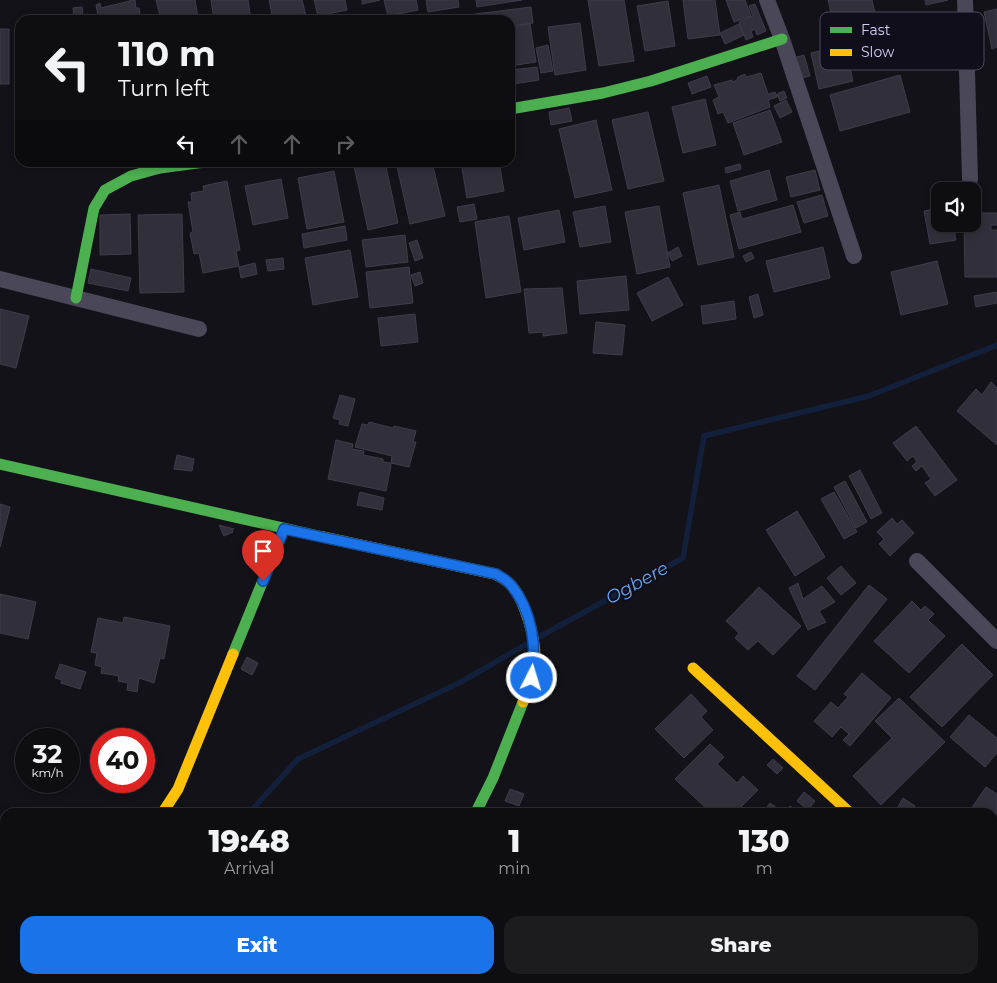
<!DOCTYPE html>
<style>
body{margin:0;font-family:Montserrat,sans-serif;background:#1c1c20;color:#f1f3f6;height:100vh;display:flex;flex-direction:column;font-size:19px;white-space:nowrap}
*{box-sizing:border-box;margin:0}
p{font-size:16px;color:#9b9c9f}
.icon{flex:none;width:28px;height:28px;fill:none;stroke:currentColor;stroke-width:2;stroke-linecap:round;stroke-linejoin:round}
.map{position:relative;flex:1;overflow:hidden}
.sheet{position:absolute;left:0px;top:808px;width:998px;height:176px;display:flex;flex-direction:column;background:#0e0e12;border-radius:15px 15px 0 0;box-shadow:0 2px 8px #0003,0 0 0 1px #2e2e32}
.sheet>*{flex:none}
.guide{position:absolute;left:15px;top:15px;width:500px;height:152px;border-radius:15px;box-shadow:0 2px 8px #0003,0 0 0 1px #2e2e32;background:#0e0e12;color:#f1f3f6;overflow:hidden}
.fabs{position:absolute;left:931px;top:182px;display:grid;gap:10px}
.fabs a{display:grid;place-items:center;width:50px;height:50px;border-radius:10px;background:#0e0e12;box-shadow:0 2px 8px #0003,0 0 0 1px #2e2e32;font-size:25px}
.speed{position:absolute;left:15px;top:728px;display:flex;gap:10px;font-size:25px;font-weight:700;text-align:center}
.speed>*{display:grid;place-content:center;width:65px;height:65px;border-radius:50%;background:#0e0e12;box-shadow:0 2px 8px #0003,0 0 0 1px #2e2e32;line-height:1}
.speed small{font-size:12px;font-weight:400}
.speed .limit{border:8px solid #d22;background:#fff;color:#111}
.pin{position:absolute;display:grid;place-items:center;width:42px;height:42px;color:#fff;margin:-51px -21px;border-radius:50% 50% 50% 0;rotate:-45deg;box-shadow:0 0 5px #0007}
.pin .icon{rotate:45deg}
.me{position:absolute;width:55px;margin:-28px;rotate:5deg;stroke-linejoin:round;filter:drop-shadow(0 0 4px #0008)}
.turn{display:flex;align-items:center;gap:18px;height:105px;padding:0 20px;font-size:22px}
.turn .icon{width:65px;height:65px;stroke-width:2.5}
.turn b{display:block;font-size:35px;line-height:42px}
.lanes{display:flex;align-items:center;height:48px;padding:0 20px;background:#0003;justify-content:center;gap:25px;direction:ltr}
.lanes .off{opacity:.35}
.eta{display:flex;justify-content:space-evenly;align-items:center;height:85px;text-align:center}
.eta b{font-size:30px;font-weight:800;line-height:35px}
.action{display:flex;gap:10px;margin-top:auto;padding:10px 20px}
.action a{flex:1;height:58px;border-radius:15px;background:#1a73e8;color:#fff;font-size:20px;font-weight:800;line-height:58px;text-align:center}
.action a+a{background:#1c1c20;color:#f1f3f6}
.map>svg:first-child{display:block}
.lines{fill:none;stroke-linecap:round;stroke-linejoin:round}
.stream{stroke:#13203b;stroke-width:5.5}
.building{fill:#312f3a;stroke:#403c4b}
.street{stroke:#494758;stroke-width:16}
.fast{stroke:#4caf50;stroke-width:11}
.slow{stroke:#ffc107;stroke-width:11}
.route-casing{stroke:#114b97;stroke-width:12}
.route{stroke:#1a73e8;stroke-width:9}
.labels{text-anchor:middle;stroke-width:4;stroke-linejoin:round;paint-order:stroke}
.water-label{font-size:18px;font-style:italic;fill:#68a6ed;stroke:#110e1c}
.key{fill:#110e1c;stroke:#4c485e;stroke-width:1}
.key-label{font-size:14px;fill:#d6cef9}
</style>
<div class="map">
<svg width="997" height="983" viewBox="0 0 997 983">
<rect width="100%" height="100%" fill="#131218"/>
<g class="lines">
<!-- stream -->
<path class="stream" d="M539,637L683,558L704,436L869,396L997,345
M250,812L298,759L459,683L527,644
M111,983L114,979"/>
</g>
<!-- building -->
<path class="building" d="M130,0H135L136,8H139L141,20H99L96,5L100,3L101,8L130,1Z
M156,0H195L198,17L186,20H161Z
M211,0H248L251,20H214Z
M269,0H302L307,20H273Z
M314,0H345L347,10L318,16Z
M362,0H380L362,4Z
M384,0H416L418,10L388,16Z
M426,0H458L459,7L428,12Z
M476,0H522L477,7Z
M588,0H624L634,61L599,66Z
M683,0H715L720,35L688,39Z
M726,0H745L751,16L734,22Z
M828,0H872L878,26L836,35Z
M925,0H948L926,5Z
M668,1L675,46L645,51L637,6Z
M755,4L766,31L757,35L755,29L751,31L753,37L746,40L739,22L753,16L749,6Z
M82,7L83,15L88,14V20H67L66,15H74L73,8Z
M531,7L533,23L510,26V20H476L475,14Z
M997,9V47L992,49L984,12Z
M469,15L470,20H445Z
M580,23L586,70L555,75L548,27Z
M530,24L536,62L510,66V27Z
M739,24L744,35L725,44L720,33Z
M0,29H9V84H0Z
M548,45L553,71L541,73L536,48Z
M845,45L853,81L819,89L811,53Z
M804,55L810,76L799,79L793,58Z
M537,67L539,80L513,84L511,70Z
M761,73L768,94L775,92L777,97L768,100L770,107L728,123L723,112L718,114L713,100L719,97L714,85L732,80L733,82L737,80L738,77L745,74L746,77Z
M900,75L910,112L840,131L830,95Z
M707,76L711,87L692,94L688,83Z
M784,91L787,98L780,101L777,94Z
M705,99L716,145L683,153L672,107Z
M786,100L792,112L780,118L774,106Z
M569,108L572,121L551,125L549,112Z
M770,110L782,142L744,155L733,123Z
M648,112L664,181L628,189L612,120Z
M596,120L612,190L575,198L559,129Z
M368,162H385L398,223L368,230L354,166Z
M396,162H432L445,216L410,224Z
M461,162H499L504,191L467,198Z
M740,164L741,169L726,173L725,168Z
M769,170L777,200L738,211L730,181Z
M815,170L820,190L791,197L786,177Z
M334,171L344,222L307,229L298,178Z
M281,179L288,218L253,225L245,186Z
M227,181L240,250L236,251L239,266L203,273L199,253L194,254L190,233L193,232L188,202H192L191,193L204,191L203,186Z
M719,185L734,257L698,265L683,193Z
M822,195L828,216L804,223L797,202Z
M474,204L477,219L460,222L457,207Z
M793,205L801,232L739,249L730,215L740,212L742,219Z
M605,206L611,242L580,247L573,212Z
M659,206L670,267L637,274L625,212Z
M940,208V224H953L956,240L930,244L924,211Z
M559,210L565,242L524,250L518,218Z
M972,213H997V225H991V230H997V277H965L964,224H972Z
M130,214L131,254L100,255V215Z
M182,214L184,292L140,293L138,215Z
M509,216L521,292L486,298L475,222Z
M345,226L347,240L304,248L302,234Z
M405,235L408,262L366,267L362,240Z
M417,240L423,258L415,261L409,243Z
M678,247L682,256L672,261L668,253Z
M823,247L830,278L774,292L766,261Z
M350,250L358,297L313,305L305,258Z
M751,252L754,258L746,262L743,256Z
M283,258L284,269L268,271L266,260Z
M937,261L948,304L901,315L891,272Z
M255,263L257,274L241,278L239,267Z
M409,267L413,303L370,308L366,272Z
M91,269L131,278L128,291L88,283Z
M420,272L423,283L415,286L411,275Z
M626,276L629,310L580,314L577,281Z
M668,277L683,305L652,321L637,293Z
M562,288L567,333L543,336V332L529,333L524,289Z
M997,292V303L976,307L974,296Z
M758,294L763,315L754,318L749,297Z
M734,301L736,319L703,324L701,306Z
M0,309L29,316L16,368L0,364Z
M415,314L418,342L381,346L378,318Z
M596,322L625,325L622,355L593,353Z
M991,382L997,388V445L957,411L976,389L982,395Z
M340,395L355,399L348,426L339,424L340,420L333,418Z
M369,422L393,428L394,426L416,431L413,442H416L409,467L391,463L392,456L355,447L362,424L368,425Z
M916,426L957,480L935,496L925,483L931,479L922,466L916,471L912,466L917,462L913,456L907,461L893,443Z
M336,440L353,444L352,449L364,451L363,455L383,459V462L390,463L391,465L386,491L328,479Z
M177,455L194,459L192,471L174,469Z
M860,470L882,513L871,519L849,476Z
M845,481L867,522L856,528L834,487Z
M360,492L384,498L382,510L357,505Z
M834,492L857,532L844,539L821,499Z
M0,504L10,507L0,547Z
M797,511L825,557L795,576L766,530Z
M892,518L897,524L902,520L914,533L890,556L879,544L884,539L877,532Z
M219,525L234,529L232,530L233,532L224,536Z
M841,566L856,583L841,595L827,578Z
M798,583L803,599L822,586L835,602L819,611L826,622L808,630L789,588Z
M869,585L887,599L815,690L797,676Z
M759,587L801,626L773,655L758,641L748,650L735,638L739,633L726,621Z
M0,594L36,602L28,639L0,633Z
M912,601L921,610L925,606L934,614L928,620L945,636L909,673L874,641Z
M124,617L170,626L164,659L160,658L154,683L139,678L137,692L127,690L128,683L118,681L119,676L101,673L102,667L95,665L97,653L91,652L98,618L123,623Z
M962,644L993,675L942,727L910,697Z
M247,657L258,663L252,675L241,669Z
M60,664L86,672L80,689L61,683L62,680L55,678Z
M862,673L891,698L850,746L843,740L849,734L841,727L832,737L814,721L831,702L838,708L848,697L844,694Z
M691,694L707,711L701,717L713,730L684,758L655,729Z
M899,698L945,742L881,805L853,776L892,738L875,721Z
M969,715L997,738V753L985,767L950,737Z
M710,744L724,757L717,764L737,783L743,776L758,790L736,812H710L675,779Z
M773,759L783,768L777,774L767,765Z
M986,787L997,794V844L992,841V812H969Z
M510,789L524,794L519,806L505,801Z
M804,792L815,801L808,810L797,801Z
M903,798L915,806L910,812H895Z
M770,803L783,812H763Z
M790,806L800,812H785Z
M997,956V967L992,963Z
M992,969L997,972V983H975L978,979H992Z
M260,979H268L276,983H257Z"/>
<g class="lines">
<!-- street -->
<path class="street" d="M767,0L782,39L854,256
M965,0L970,179
M0,279L199,329
M917,561L997,641
M0,826L5,827
M992,910L997,904
M387,983L389,979
M923,983L927,979"/>
<!-- fast -->
<path class="fast" d="M510,109L603,93L651,81L782,39
M76,298L94,208L105,190L131,176L160,168L205,162
M0,464L323,537
M233,654L284,529
M476,812L493,778L523,702"/>
<!-- slow -->
<path class="slow" d="M323,537L495,574C500,577 507,580 511,585C525,600 536,640 535,661C534,676 528,689 523,702
M693,668L849,812
M163,812L178,789L233,654"/>
</g>
<g class="lines">
<!-- route casing -->
<g class="route-casing">
<path id="route" d="M263,581L284,529L496,574C501,577 507,580 511,585C532,610 537,647 532,678"/>
</g>
<!-- route -->
<use href="#route" class="route"/>
</g>
<g class="labels">
<!-- water labels -->
<g class="water-label">
<text transform="translate(637 583) rotate(-29)" y="6">Ogbere</text>
</g>
</g>
<!-- legend -->
<rect x="820" y="12" width="164" height="58" rx="8" class="key"/>
<rect x="830" y="27" width="22" height="6" fill="#4caf50"/>
<rect x="830" y="49" width="22" height="7" fill="#ffc107"/>
<g class="key-label">
<text x="861" y="35">Fast</text>
<text x="861" y="57">Slow</text>
</g>
</svg>
<div class="fabs">
<a><svg class="icon" aria-label="sound" viewBox="0 0 24 24"><path d="M4 9h4l5-4v14l-5-4H4zM17 9q2 3 0 6"/></svg></a>
</div>
<div class="speed"><div>32<small>km/h</small></div><div class="limit">40</div></div>
<div class="pin" style="left:263px;top:581px;background:#d93025"><svg class="icon" aria-label="arrive" viewBox="0 0 24 24"><path d="M6 21V4h12l-3 4 3 4H6"/></svg></div>
<svg class="me" style="left:532px;top:678px" viewBox="-20 -20 40 40"><circle r="17" fill="#1a73e8" stroke="#fff" stroke-width="3"/><path d="M0-11L8 9 0 5-8 9z" fill="#fff"/></svg>
<div class="guide">
<div class="turn"><svg class="icon" aria-label="left" viewBox="0 0 24 24"><path d="M17 20v-9H6M10 6l-5 5 5 5"/></svg><div><b>110 m</b>Turn left</div></div>
<div class="lanes"><svg class="icon" aria-label="left" viewBox="0 0 24 24"><path d="M17 20v-9H6M10 6l-5 5 5 5"/></svg><svg class="icon off" aria-label="ahead" viewBox="0 0 24 24"><path d="M12 20V5M6 11l6-6 6 6"/></svg><svg class="icon off" aria-label="ahead" viewBox="0 0 24 24"><path d="M12 20V5M6 11l6-6 6 6"/></svg><svg class="icon off" aria-label="right" viewBox="0 0 24 24"><path d="M7 20v-9h11M14 6l5 5-5 5"/></svg></div>
</div>
<section class="sheet">
<div class="eta">
<div><b>19:48</b><p>Arrival</p></div>
<div><b>1</b><p>min</p></div>
<div><b>130</b><p>m</p></div>
</div>
<div class="action"><a>Exit</a><a>Share</a></div>
</section>
</div>
